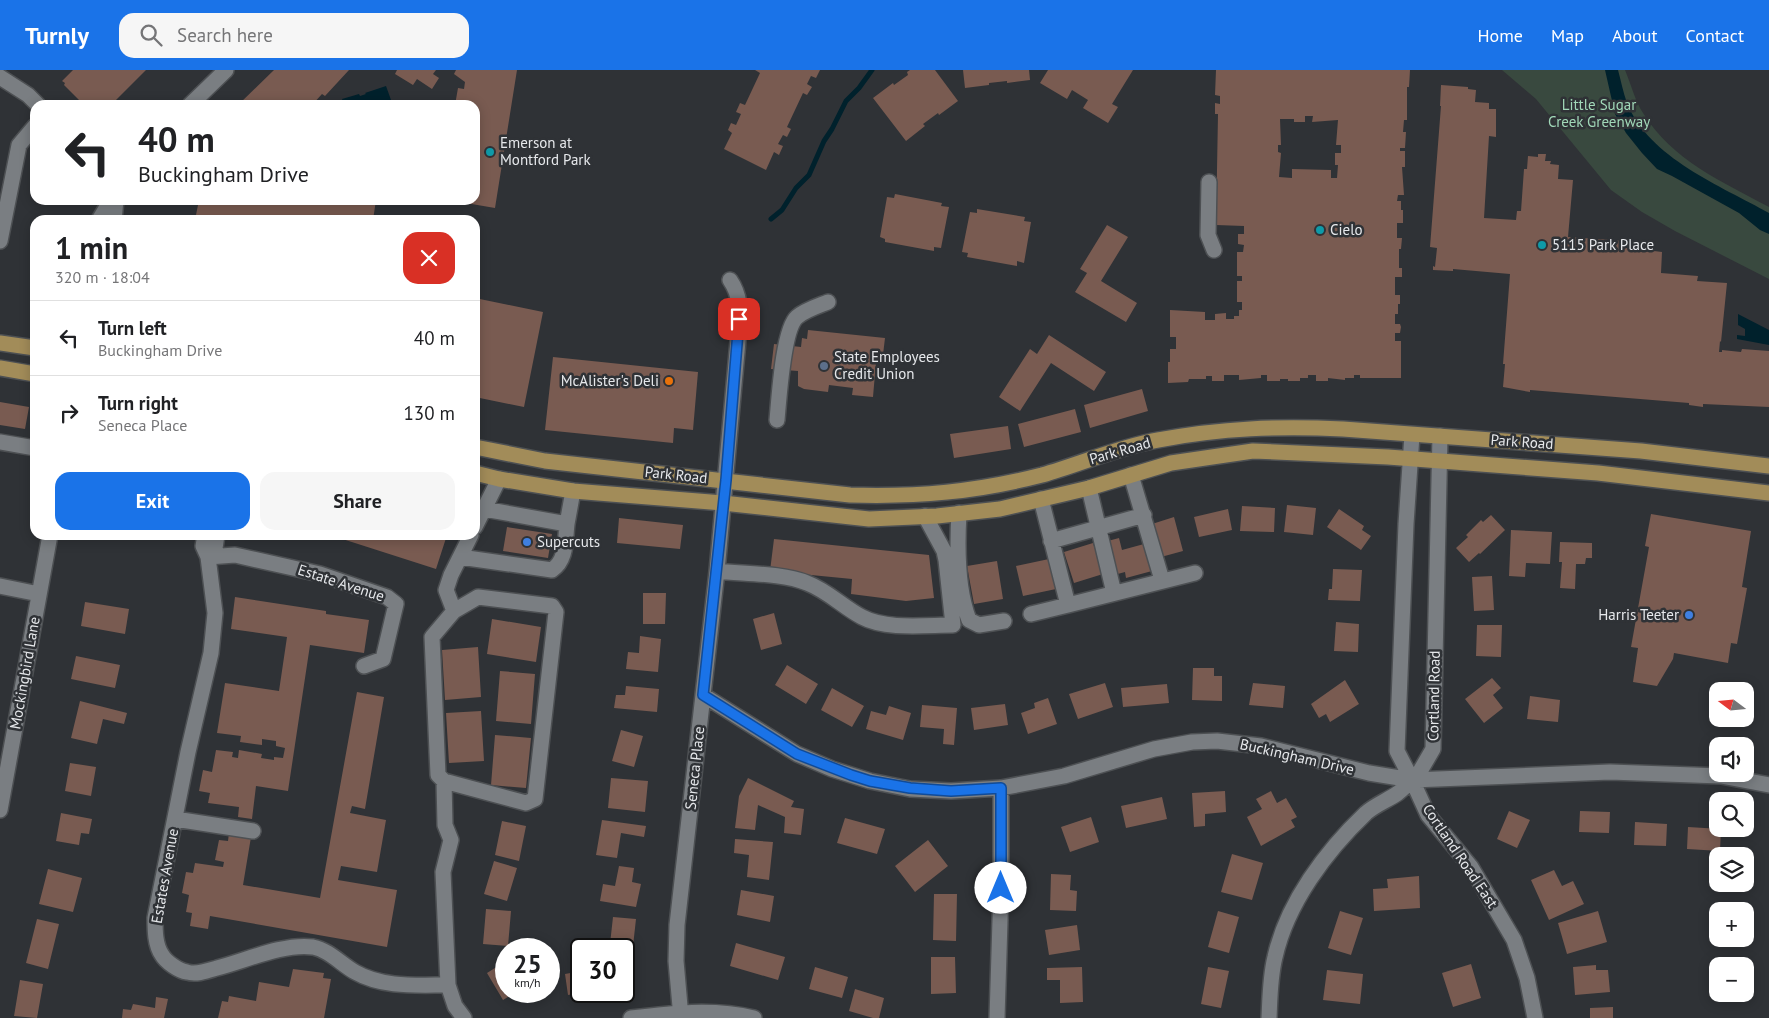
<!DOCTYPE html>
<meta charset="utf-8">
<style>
body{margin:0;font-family:"PT Sans",sans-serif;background:#f6f6f6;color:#202124;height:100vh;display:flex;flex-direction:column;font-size:19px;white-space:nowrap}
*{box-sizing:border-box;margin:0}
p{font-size:16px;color:#757577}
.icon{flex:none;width:28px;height:28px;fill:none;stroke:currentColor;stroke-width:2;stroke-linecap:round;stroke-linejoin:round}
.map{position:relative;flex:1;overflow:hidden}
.sheet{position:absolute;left:30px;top:145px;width:450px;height:325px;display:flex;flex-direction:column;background:#fff;border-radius:15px;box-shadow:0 2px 12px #0003}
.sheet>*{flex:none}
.hud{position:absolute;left:30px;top:30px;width:450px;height:105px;border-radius:15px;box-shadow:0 2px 12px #0003;background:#fff;color:#202124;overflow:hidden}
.needle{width:32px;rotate:286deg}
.fabs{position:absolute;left:1709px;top:612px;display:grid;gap:10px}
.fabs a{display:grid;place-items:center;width:45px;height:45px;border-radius:10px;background:#fff;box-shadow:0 2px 12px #0003;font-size:25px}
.speed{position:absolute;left:495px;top:868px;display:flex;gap:10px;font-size:25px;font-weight:700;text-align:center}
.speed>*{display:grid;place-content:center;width:65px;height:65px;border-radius:50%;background:#fff;box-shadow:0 2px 12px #0003;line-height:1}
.speed small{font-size:12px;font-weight:400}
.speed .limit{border:2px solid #111;border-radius:8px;background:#fff;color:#111}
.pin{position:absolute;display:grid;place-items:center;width:42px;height:42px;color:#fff;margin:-21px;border-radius:10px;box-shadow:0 2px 8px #0006}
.me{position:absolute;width:55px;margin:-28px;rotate:0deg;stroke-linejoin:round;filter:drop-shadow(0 0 4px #0008)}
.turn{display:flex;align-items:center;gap:18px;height:105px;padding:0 25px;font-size:22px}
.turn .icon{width:65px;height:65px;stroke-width:2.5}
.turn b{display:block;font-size:35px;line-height:42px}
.round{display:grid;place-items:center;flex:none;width:52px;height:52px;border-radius:15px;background:#f6f6f6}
.summary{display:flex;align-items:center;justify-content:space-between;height:85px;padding:0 25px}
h1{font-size:30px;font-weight:800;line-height:38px}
.button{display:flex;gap:10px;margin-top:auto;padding:10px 25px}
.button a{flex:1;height:58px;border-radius:15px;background:#1a73e8;color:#fff;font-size:20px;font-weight:800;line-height:58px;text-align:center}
.button a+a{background:#f6f6f6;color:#202124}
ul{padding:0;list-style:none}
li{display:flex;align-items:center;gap:15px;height:75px;padding:0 25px;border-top:1px solid #e0e0e0}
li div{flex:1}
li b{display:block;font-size:19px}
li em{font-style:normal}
header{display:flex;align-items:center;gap:30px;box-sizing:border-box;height:70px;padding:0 25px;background:#1a73e8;color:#fff}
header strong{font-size:24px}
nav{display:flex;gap:28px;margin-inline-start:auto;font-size:18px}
.search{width:350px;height:45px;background:#f6f6f6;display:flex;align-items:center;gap:12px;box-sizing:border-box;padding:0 18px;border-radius:15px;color:#757577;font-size:19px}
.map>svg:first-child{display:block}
.green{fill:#39493f}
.water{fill:#00212c}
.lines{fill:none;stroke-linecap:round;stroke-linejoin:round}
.stream{stroke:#00212c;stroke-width:5}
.building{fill:#795b51;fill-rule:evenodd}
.minor-casing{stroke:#4d5053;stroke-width:18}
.major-casing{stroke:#4d5053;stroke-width:18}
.minor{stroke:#7a7e82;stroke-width:15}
.major{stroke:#a28c59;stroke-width:15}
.route-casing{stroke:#114b97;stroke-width:12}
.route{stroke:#1a73e8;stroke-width:9}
.culture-dot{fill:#0f9aa8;stroke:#2f3236;stroke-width:2}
.service-dot{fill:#5c6f8a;stroke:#2f3236;stroke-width:2}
.food-dot{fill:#e8710a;stroke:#2f3236;stroke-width:2}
.shop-dot{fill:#3f7fe0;stroke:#2f3236;stroke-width:2}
.labels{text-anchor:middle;stroke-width:5;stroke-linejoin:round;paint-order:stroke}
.park-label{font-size:15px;fill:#a1d8b8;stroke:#2f3236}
.poi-label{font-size:15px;fill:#e6e8eb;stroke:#2f3236;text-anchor:start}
.street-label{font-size:15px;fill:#e6e8eb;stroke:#2f3236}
</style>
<header>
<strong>Turnly</strong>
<div class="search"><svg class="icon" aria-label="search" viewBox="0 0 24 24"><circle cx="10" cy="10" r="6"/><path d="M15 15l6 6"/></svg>Search here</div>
<nav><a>Home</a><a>Map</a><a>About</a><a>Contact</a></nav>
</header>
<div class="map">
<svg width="1769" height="948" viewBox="0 0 1769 948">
<rect width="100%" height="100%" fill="#2f3236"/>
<!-- green -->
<path class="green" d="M1502,0H1625C1631,14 1635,31 1643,43C1673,91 1721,111 1769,137V209L1675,161L1642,142L1611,120L1536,29Z"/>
<!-- water -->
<path class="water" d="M1605,0H1618C1621,11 1623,22 1627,33C1649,88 1721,116 1769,143V164L1760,160L1739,143L1672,106L1657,99L1642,83L1626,63L1615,44Z
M386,16L391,30L375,35H344L342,29L359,24L360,26L366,24L365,23Z
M1738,244L1769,260V275L1737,269V265L1745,266V259L1738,255Z"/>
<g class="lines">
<!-- stream -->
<path class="stream" d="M771,149L782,140L796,118L809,105L824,71L832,59L846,31L859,18L872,0"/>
</g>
<!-- building -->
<path class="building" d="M73,0H146L111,35H84L64,15L65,13L62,11Z
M274,0H349L325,26L322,24L312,35H238Z
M397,0H436L433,4L439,8L432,19L417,9L413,15L395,4Z
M456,0H517L495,138L454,131L475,130V35H455L458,18L464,19L465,12L454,4Z
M755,0H820L816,8L811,6L807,14L812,17L807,25L803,23L787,57L791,59L787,67L783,65L778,74L783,76L779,85L774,82L766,100L724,79L732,63L728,60L731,53L736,55L741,44L736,42L740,33L745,35L760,3Z
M910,0H935L958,31L939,45L938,43L923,54L925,56L906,71L873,28L893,13L894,15L908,5L907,2Z
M963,0H1029L1030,10L1007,13V11L989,13V15L965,18Z
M1048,0H1133L1112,34L1118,37L1108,53L1083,38L1088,30L1072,20L1067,29L1040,13Z
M1216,0H1410L1409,17H1407V50H1404L1403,62H1406L1405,78H1400V81H1405V97H1402L1404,125H1398L1397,131H1401V140H1403V153H1397V168H1402L1401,179H1399V198H1402V207H1395V225H1400V234H1398V244H1395V254H1400L1401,257L1400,263H1395V271H1401V308H1360V305H1354V308H1345V310L1328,308V311H1316V305H1308V308H1300V311H1288V309H1280V311H1267V305H1261V308L1239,310V305H1224V311H1212V306H1206V309H1189L1188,312L1168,313V292H1170V279H1176V267H1170V240L1205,242V250H1215V244L1226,243V249H1234V246H1239V240H1242V232H1237V211H1242V206H1237V182H1243L1244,175L1238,174V164H1244V156L1216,155L1218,44H1215V33L1220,34V26L1215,25ZM1305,46H1313L1312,52L1338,50L1336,75H1341V83H1335V95H1338L1337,108H1331V100L1292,99V108L1279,107L1281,83L1278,82V75H1281L1280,49H1294V52H1305Z
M1441,15L1468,17V19L1476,20L1475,32L1489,33V39H1496V67L1489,66L1484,148L1516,150L1517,141H1521L1524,99H1527L1528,86L1538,87V84H1546L1545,91H1551L1550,94L1559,95L1558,109L1573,110L1568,167L1654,173V181L1662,182L1661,203L1698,206L1697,211L1727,213L1721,272L1720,271L1719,282H1722V280L1741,282L1742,279L1769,281V337L1703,334V337L1689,335V333L1530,320V322L1503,317L1505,294H1503L1510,204L1453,199V201L1433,200V196L1435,197L1437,178L1430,177L1441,36H1440Z
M895,124L942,133L941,136L949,137L941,178L934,177V181L885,172V169L880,167L887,127L894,128Z
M199,130H376L373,150L342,147V150H195Z
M977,139L1025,147L1024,151L1031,152L1024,193L1017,191V196L967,187L968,183L962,182L970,142L977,143Z
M1107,155L1128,167L1101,211L1137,233L1126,252L1075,222L1087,203L1080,199Z
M475,228L543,242L524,337L475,327Z
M808,260L885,268L882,293L876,292L873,327L852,325L853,318L829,315L828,322L804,319L798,316V301L771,299L774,274L801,277L802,268L807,269Z
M1049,265L1106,302L1094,321L1051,293L1020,341L999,327L1030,279L1037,284Z
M553,287L698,302L693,360L674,358L673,373L545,360Z
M1142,319L1148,341L1090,358L1084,335Z
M0,332L29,337L25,359L0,355Z
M1075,339L1081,362L1024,377L1018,354Z
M1008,356L1011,379L954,388L950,364Z
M1287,435L1316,438L1313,465L1284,462Z
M1242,436L1275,438L1274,462L1240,461Z
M1228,439L1232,460L1199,467L1194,447Z
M1339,439L1364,456L1362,460L1371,466L1361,480L1327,457Z
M1651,444L1751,461L1742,517L1747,518L1737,574L1731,573L1728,593L1674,583L1673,589L1657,616L1633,612L1638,578L1631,577L1649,477L1645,476Z
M1491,445L1505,460L1480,484L1479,483L1469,492L1456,478L1468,467L1466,465L1481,450L1483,452Z
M1174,447L1183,481L1161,487L1152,454Z
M619,448L683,455L680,479L617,473Z
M507,457L552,464L548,488L503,481Z
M1511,460L1552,462L1550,494L1526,493L1525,507L1509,506Z
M330,465H447L436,499Z
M1119,468L1122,480L1144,474L1152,501L1126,508L1125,502L1114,505L1104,472Z
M774,469L929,485L934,528L906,531L851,524L852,509L770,501Z
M1560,472L1592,473V488H1586L1585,494H1576L1575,519L1560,518L1562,492H1559Z
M1093,473L1103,504L1074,513L1064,482Z
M1049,489L1056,519L1023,526L1016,496Z
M997,491L1003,529L974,534L967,496Z
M1333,499L1362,500L1360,531L1328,530L1329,519H1332Z
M1492,506L1494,540L1474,541L1472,507Z
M643,523H666L665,554H643Z
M235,527L326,541V544L369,550L364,583L310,575L288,721L256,716L252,749L238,747L239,737L208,733L210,723L199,721L203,700L212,702L216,680L233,682L232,687L238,688L239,680L262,684L261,688L274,690V687L283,688L285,678L276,676V671L262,669V675L240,672L241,666L217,663L225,613L279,621L287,567L231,559Z
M85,532L129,539L125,564L81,556Z
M774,543L782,574L761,580L753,549Z
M492,549L541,557L536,592L487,584Z
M1336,552L1359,554L1358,582L1334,581Z
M1477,555H1502L1501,587L1476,586Z
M640,566L661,569L658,602L626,599L628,582L639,583Z
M478,577L481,627L445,630L442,580Z
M76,586L120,595L115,618L71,609Z
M787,595L818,614L806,634L775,615Z
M1193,598H1214V606H1222V631L1192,630Z
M500,601L535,604L531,654L496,651Z
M1492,608L1501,618L1493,625L1503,638L1484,653L1465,629Z
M1345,610L1359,634L1330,652L1326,644L1319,648L1311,634Z
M1105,613L1113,637L1078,649L1069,624Z
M1253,613L1285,616L1283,638L1249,635Z
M1167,614L1169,633L1123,637L1121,618Z
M626,616L659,619L657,642L614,638L616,625H625Z
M832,618L864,636L852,657L821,640Z
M357,622L384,627L365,739L352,736L350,743L386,750L377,802L341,796L338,810L397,820L387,877L210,846L208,859L190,856L192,843L186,842L189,825L182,823L186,802L193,803L195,793L223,797L224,792L215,790L219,770L228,771L229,763L251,767L243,815L320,828Z
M1530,626L1560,630L1558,652L1527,649Z
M1048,628L1057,654L1028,664L1021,643L1035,638L1034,633Z
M80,631L127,643L124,654L103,649L97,674L71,668Z
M1005,634L1008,655L974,660L971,638Z
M922,635L957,638L954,675L943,674L944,659L920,657Z
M889,636L911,643L903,670L866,659L871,641L886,645Z
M481,641L484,691L449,693L446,643Z
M621,660L643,666L634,697L612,691Z
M495,665L531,668L526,718L491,715Z
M70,693L96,697L91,726L65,721Z
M611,708L648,711L645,742L608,738Z
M748,708L794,731L791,737L804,739L801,765L784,763L785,747L758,735L755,760L735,758L739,726Z
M1225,721L1226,742L1205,744V756L1194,757L1192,723Z
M1271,721L1277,733L1286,728L1297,747L1291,750L1295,757L1261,776L1247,747L1262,739L1256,729Z
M1162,727L1167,749L1126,758L1121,736Z
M1509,741L1530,750L1517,778L1497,769Z
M1580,741L1610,742L1609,763L1579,762Z
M61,743L92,749L89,764L81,763L79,775L56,771Z
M1091,747L1099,772L1070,782L1061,757Z
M845,748L885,759L877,784L837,773Z
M602,750L646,756L644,767L621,763L617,788L596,785Z
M502,751L526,756L519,791L495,785Z
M1635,752L1667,754L1666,776L1634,775Z
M1688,757L1721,759L1720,781L1687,779Z
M735,769L773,772L769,810L747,807L749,785L734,783Z
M928,770L948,796L915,822L895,796Z
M1232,784L1263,793L1252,830L1221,822Z
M494,791L517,798L507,831L484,824Z
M619,796L634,798L632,812L641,814L636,837L600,831L603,814L615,816Z
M48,799L82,808L73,842L39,834Z
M1554,800L1562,816L1573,811L1584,834L1549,850L1531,810Z
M1051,804L1071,805L1070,820L1077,821L1076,841L1050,840Z
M1419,806L1420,838L1374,841L1373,819L1388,818L1387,809Z
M741,820L774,826L770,852L737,845Z
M934,824H957L956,871L933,870Z
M486,839L511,841L508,876L483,874Z
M1218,841L1239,847L1229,883L1208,877Z
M1340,841L1363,848L1351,885L1328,878Z
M1598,841L1607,872L1567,884L1558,853Z
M613,847L636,849L633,876L610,874Z
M37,849L59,854L48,899L26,893Z
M1077,855L1080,880L1049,885L1045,860Z
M736,873L785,887L778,910L730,896Z
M931,887H955L956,923L931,924Z
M506,891V921H518L503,930L487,903Z
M1471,894L1481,928L1453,937L1442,903Z
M1596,895V900H1608L1610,922L1575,925L1573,897Z
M815,897L848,907L842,928L809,919Z
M1082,897L1083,932L1060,933V910H1047V898Z
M1208,897L1229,901L1221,938L1201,934Z
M293,899L324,903L323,908L331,909L324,948H218L222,931L228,932L229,926L256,931L259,912L289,917Z
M1327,900L1363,904L1360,934L1323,930Z
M581,901V921L585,922L568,925L565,904Z
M20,910L43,914L37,948L14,946Z
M855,919L884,928L879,948H873L849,941Z
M156,927L168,929L164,948H122L123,939L131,940L133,934L155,938Z
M1613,937V948H1590V938Z"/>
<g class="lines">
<!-- minor casing -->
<g class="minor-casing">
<path id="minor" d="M0,7L28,25L38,35
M190,35L226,0
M1209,112L1208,165L1214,180
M99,150L111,130
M114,150L116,130
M0,171L19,75L35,56
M777,350C779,329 783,259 797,247C805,240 818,236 828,232
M1412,365L1406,454L1397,681L1412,710L1419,703L1433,679L1440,366
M0,372L35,378
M1131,405L1162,510
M1089,418L1114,523
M1041,429L1068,535L1195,503
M484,439L567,454L573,421
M959,443C957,476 957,519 969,550L979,555L1004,551
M475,457L499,409
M205,465L203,476L208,487L215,543L211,583L188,682L155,848C155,860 155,875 162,885C166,892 179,901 187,902C196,905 207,901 217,898C245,891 283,873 313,877C329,880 341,894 355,902C383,918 417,915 448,915
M1051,471L1144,445
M208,487L235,485L320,504L387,527L396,534L383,589L364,596
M208,487L215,478L217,465
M460,487L552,500C567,490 565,470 567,454
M717,501C744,504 783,503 807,513C828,521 843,537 862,547C886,560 926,555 953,555L946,490L944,481L925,446
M0,516L39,524
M478,527L552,536L556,542L535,729L526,733L444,711L438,705L432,567L454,541Z
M454,541L446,520L451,505L471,465
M1031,544L1068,535
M703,625L797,684L832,699L870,711L910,719L951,721L1001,718L1064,706L1154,679L1192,672L1217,671L1261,676L1369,703L1412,710L1610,702L1721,706L1769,715
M444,711L445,755L451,770L443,802L448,915L455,936L464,948
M0,740L50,465
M175,749L253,761
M631,948C672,943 713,938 754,948
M681,948L676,891L677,855L717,501L739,260C740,241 741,226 730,210
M997,948L1001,818V718
M1269,948C1270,927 1270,907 1275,887C1287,833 1326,781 1366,743C1375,735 1388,730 1398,723C1403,719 1408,714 1412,710L1428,745L1471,797L1514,870L1527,908L1535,948"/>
</g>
<!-- major casing -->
<g class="major-casing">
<path id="major" d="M0,273L35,278
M0,298L35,304
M475,377L545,391L850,425C918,427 976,422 1042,405C1081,394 1118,377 1158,370C1222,358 1279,356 1343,359L1641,381L1769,396
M475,403L499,409L573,421L723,433L869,449L937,446L1000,439L1089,418L1171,393L1253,381L1388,387L1598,403L1769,423"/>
</g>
<!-- minor -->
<use href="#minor" class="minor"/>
<!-- major -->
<use href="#major" class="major"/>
</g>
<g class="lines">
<!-- route casing -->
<g class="route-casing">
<path id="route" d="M739,249L726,410L703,625L797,684L851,705L870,711L910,718L951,721L1001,718V818"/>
</g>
<!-- route -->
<use href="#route" class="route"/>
</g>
<!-- markers -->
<g class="culture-dot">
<circle cx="490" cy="82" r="5"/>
<circle cx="1320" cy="160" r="5"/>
<circle cx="1542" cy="175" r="5"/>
</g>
<circle class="service-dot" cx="824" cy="296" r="5"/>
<circle class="food-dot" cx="669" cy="311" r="5"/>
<g class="shop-dot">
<circle cx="527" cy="472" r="5"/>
<circle cx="1689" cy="545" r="5"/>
</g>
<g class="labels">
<!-- park labels -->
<g class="park-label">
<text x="1599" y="40">Little Sugar<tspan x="1599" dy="17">Creek Greenway</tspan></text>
</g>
<!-- poi labels -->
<g class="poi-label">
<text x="500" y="78">Emerson at<tspan x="500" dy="17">Montford Park</tspan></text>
<text x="1330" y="165">Cielo</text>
<text x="1552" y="180">5115 Park Place</text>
<text x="834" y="292">State Employees<tspan x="834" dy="17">Credit Union</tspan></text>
<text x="659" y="316" text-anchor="end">McAlister's Deli</text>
<text x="537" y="477">Supercuts</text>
<text x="1679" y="550" text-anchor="end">Harris Teeter</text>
</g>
<!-- street labels -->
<g class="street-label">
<text transform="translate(1522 372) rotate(4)" y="5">Park Road</text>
<text transform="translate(1120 381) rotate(-16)" y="5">Park Road</text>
<text transform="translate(676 405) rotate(6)" y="5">Park Road</text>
<text transform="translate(341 513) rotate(18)" y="5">Estate Avenue</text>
<text transform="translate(25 603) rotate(-80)" y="5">Mockingbird Lane</text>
<text transform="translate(1434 626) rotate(-89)" y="5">Cortland Road</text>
<text transform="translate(1297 687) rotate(13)" y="5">Buckingham Drive</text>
<text transform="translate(695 698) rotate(-84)" y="5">Seneca Place</text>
<text transform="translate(1460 786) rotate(56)" y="5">Cortland Road East</text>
<text transform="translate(165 806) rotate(-80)" y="5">Estates Avenue</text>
</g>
</g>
</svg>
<div class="fabs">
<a><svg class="needle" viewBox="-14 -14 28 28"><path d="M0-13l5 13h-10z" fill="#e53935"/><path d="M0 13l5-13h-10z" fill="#757577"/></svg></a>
<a><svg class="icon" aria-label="sound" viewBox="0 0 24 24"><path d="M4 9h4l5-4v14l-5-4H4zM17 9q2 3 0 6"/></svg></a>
<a><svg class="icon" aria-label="search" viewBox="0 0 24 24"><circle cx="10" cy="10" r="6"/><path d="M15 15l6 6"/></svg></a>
<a><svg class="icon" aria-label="layers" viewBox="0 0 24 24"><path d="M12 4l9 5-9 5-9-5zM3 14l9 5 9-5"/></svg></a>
<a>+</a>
<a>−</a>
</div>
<div class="speed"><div>25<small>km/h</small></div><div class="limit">30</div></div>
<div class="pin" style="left:739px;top:249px;background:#d93025"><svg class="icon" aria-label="arrive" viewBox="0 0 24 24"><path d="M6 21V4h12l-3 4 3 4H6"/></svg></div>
<svg class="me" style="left:1001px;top:818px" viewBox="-20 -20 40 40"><circle r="19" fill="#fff"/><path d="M0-13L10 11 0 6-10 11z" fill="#1a73e8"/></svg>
<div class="hud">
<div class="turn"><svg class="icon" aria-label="left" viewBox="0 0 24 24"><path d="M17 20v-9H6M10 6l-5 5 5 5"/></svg><div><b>40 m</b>Buckingham Drive</div></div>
</div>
<section class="sheet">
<div class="summary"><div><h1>1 min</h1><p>320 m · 18:04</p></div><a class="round" style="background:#d93025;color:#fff"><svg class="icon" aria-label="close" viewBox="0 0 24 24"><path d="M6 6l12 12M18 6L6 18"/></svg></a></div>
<ul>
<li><svg class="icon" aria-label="left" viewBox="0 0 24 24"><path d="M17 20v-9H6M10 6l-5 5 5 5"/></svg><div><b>Turn left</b><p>Buckingham Drive</p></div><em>40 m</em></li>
<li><svg class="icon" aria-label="right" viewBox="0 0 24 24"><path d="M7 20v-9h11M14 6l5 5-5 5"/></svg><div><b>Turn right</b><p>Seneca Place</p></div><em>130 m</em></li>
</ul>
<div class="button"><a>Exit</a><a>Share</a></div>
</section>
</div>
